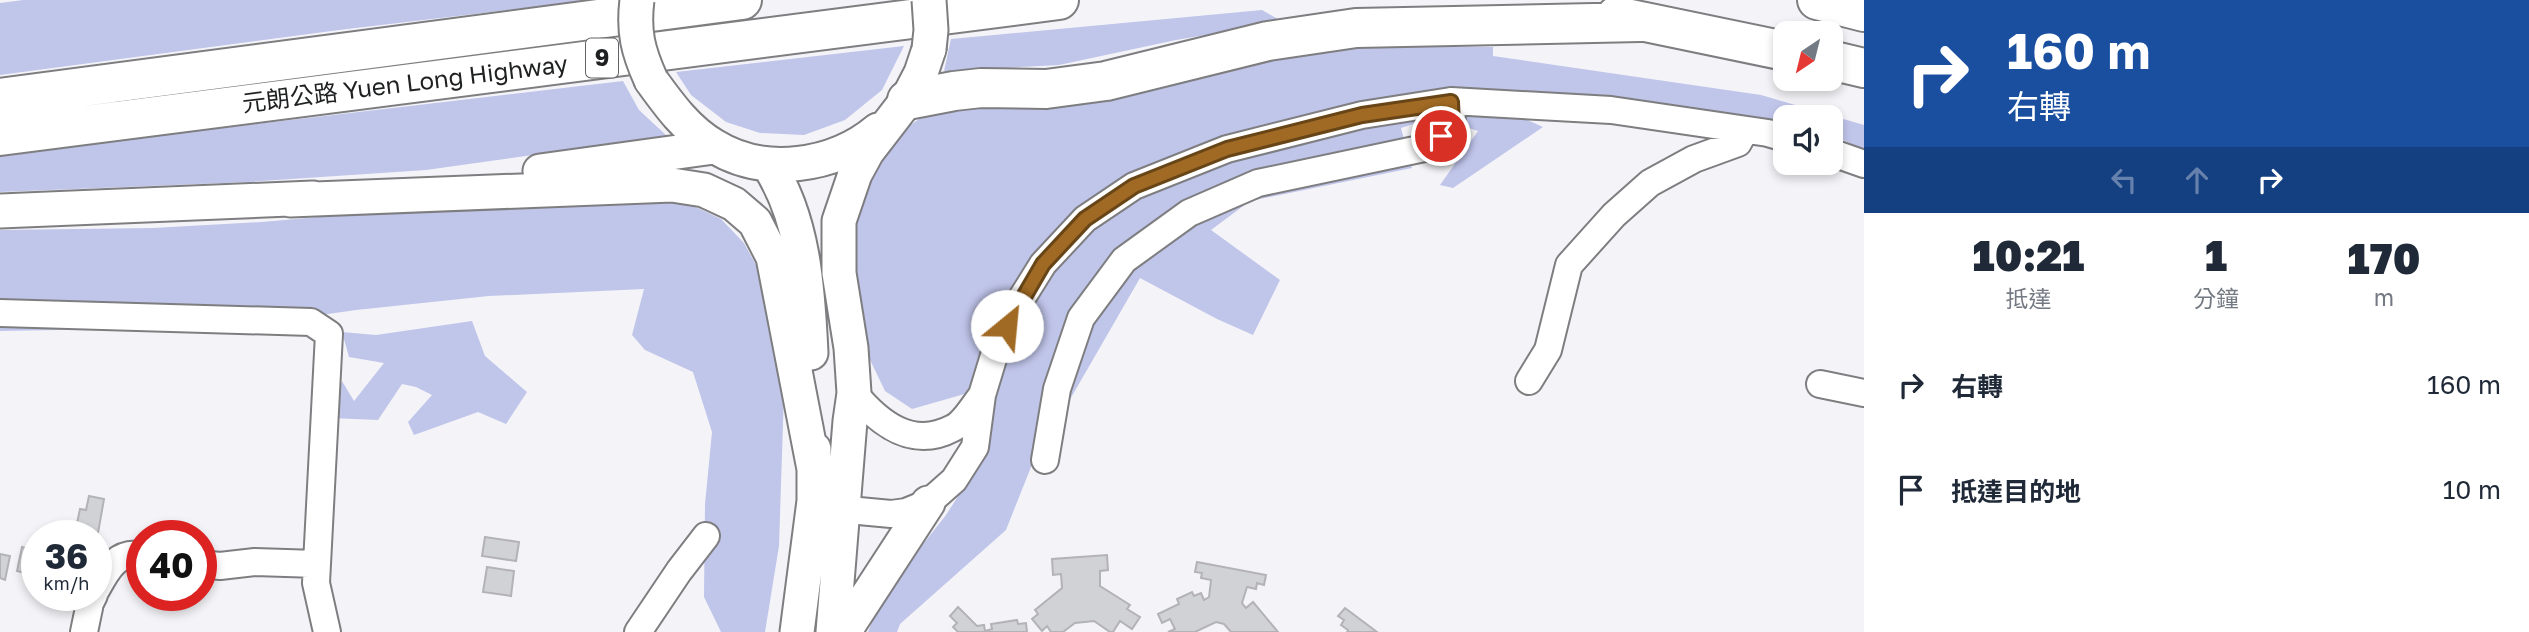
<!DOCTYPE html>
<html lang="zh-TW">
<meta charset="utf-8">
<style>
body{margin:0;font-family:"Golos Text","Noto Sans TC",sans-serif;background:#f6f6f7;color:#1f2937;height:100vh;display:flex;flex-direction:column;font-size:26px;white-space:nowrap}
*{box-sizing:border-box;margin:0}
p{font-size:23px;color:#747a83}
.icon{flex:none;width:38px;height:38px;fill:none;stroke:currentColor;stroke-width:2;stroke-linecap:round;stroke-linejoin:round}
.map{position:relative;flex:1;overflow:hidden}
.drawer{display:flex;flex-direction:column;background:#fff;width:665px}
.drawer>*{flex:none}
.top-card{background:#1a4fa0;color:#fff;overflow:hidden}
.needle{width:46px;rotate:215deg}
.fabs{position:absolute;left:1773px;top:21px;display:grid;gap:14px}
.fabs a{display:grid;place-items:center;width:70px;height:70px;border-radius:14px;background:#fff;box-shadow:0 4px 10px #0003;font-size:35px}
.speed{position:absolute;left:21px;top:520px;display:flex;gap:14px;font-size:35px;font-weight:700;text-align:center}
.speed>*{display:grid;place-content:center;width:91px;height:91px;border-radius:50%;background:#fff;box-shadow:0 4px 10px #0003;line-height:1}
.speed small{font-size:18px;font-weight:400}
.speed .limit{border:10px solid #d22;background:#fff;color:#111}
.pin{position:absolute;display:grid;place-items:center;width:60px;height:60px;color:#fff;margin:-30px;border:4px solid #fff;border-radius:50%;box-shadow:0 2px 7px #0007}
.me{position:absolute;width:77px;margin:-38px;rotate:28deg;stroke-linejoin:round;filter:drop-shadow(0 0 5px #0008)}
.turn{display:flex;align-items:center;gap:24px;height:147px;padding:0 28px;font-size:32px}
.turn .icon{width:91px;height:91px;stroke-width:2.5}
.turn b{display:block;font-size:49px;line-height:60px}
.lanes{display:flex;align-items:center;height:66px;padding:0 28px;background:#0003;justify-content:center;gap:35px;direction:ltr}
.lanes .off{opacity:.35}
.eta{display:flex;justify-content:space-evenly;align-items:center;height:119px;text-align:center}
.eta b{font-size:42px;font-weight:800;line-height:49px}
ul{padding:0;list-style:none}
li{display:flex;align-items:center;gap:21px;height:105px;padding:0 28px}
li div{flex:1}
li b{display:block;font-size:26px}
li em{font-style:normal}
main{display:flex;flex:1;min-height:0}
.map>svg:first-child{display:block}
.green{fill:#c0c5ea}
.building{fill:#d1d2d5;stroke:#b3b3b7;stroke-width:2}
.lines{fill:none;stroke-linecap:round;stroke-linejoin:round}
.minor-casing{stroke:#7e7e81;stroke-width:30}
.major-casing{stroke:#7e7e81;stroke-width:37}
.highway-casing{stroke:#7e7e81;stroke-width:42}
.minor{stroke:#fff;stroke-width:26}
.major{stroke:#fff;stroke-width:33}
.highway{stroke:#fff;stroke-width:38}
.major-bridge-casing{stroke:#7e7e81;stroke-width:37;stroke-linecap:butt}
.major-bridge{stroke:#fff;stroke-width:33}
.route-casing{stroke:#684517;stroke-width:18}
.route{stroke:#a06a24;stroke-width:12}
.labels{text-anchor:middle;stroke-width:5;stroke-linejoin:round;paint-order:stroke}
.shield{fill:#fff;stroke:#626364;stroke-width:2}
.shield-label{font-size:23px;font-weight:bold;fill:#1f2021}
.street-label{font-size:24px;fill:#1f2021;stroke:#fff}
</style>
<main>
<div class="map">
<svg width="1864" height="632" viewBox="0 0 1864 632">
<rect width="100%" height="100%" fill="#f4f4f8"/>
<!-- green -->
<path class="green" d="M23,0H593L339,30L0,75V3Z
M1262,10L1283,22L1176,40L1059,65L944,71L951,39Z
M904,46L882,90L845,120L804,135L760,133L726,122L691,95L676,72Z
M1420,46L1493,47V56L1761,95L1864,125V150L1831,134L1830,117H1785V123L1586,98L1516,115L1543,127L1453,188L1440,185L1478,131L1435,117L1401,128L1412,168L1250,201L1211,230L1280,280L1253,335L1217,319L1140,278L1031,467L1006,530L900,624L897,632H868L882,596L946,515L982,459L996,385L912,409L885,391L860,339L849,282L855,196L901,132L919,119L944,110L1295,54L1354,48Z
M623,81L639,110L667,136L426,170L248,182L0,192V154Z
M669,199L698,208L721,219L744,243L763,278L784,393L779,546L765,632H721L704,597L705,504L712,432L693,372L645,350L632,335L644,289L489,296L356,310L236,327L0,331V230L153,228L262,222L353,214L432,202Z
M472,321L485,356L527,392L506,424L478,412L414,435L408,422L432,395L416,387L402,384L378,420L331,418L342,381L354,401L384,363L349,357L342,332L376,335Z"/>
<!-- building -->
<path class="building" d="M89,496L104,499L98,533L76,528L80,509L86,510Z
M485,537L519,542L516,561L482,556Z
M22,547L37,551V576L17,571Z
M0,554L10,556L5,580L0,578Z
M1107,555L1108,570L1100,571V586L1130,605L1127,609L1140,617L1132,629L1120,621L1113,632H1110L1094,621L1075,623L1063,632H1051L1047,626L1042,631L1032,619L1038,614L1035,610L1062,588L1061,574L1053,575L1052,559Z
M1197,562L1266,575L1264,585L1257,583L1256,589L1247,587L1242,603L1246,608L1253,602L1278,632H1231L1224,624L1216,622L1195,632H1168L1175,629L1170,619L1162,623L1158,614L1179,604L1177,599L1192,592L1194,596L1201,593L1204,600L1209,597L1211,580L1201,578L1202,573L1195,572Z
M487,567L514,571L511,596L483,592Z
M958,607L977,626L984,625L985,631L992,629L991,624L1017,620L1018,624L1026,623L1027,632H958L953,627L957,623L950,616Z
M1345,608L1377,632H1347L1348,630L1341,625L1344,620L1338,616Z"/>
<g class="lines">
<!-- minor casing -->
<g class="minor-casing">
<path id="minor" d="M1830,152L1864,164
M0,313L311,322L329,334L316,583L327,632
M1529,381L1548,350L1569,265L1614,215L1650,183L1694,159L1738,143L1745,130
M1820,384L1864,393
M854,393C879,423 912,450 953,428C964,423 974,405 982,395
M1045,460L1057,389L1081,318L1124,260L1189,213L1258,183L1429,147L1452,124L1451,101
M826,503L859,511L891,514L906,512L928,503L954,480L975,447L982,395L996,349L1018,304L1043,264L1085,219L1134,186L1227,149L1362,115L1451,101L1611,110L1768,133L1785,138
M201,564L220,566L255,562L317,564
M96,590C107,570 116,551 142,555
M84,632L90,603L94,595
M638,632L679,571L706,536"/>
</g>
<!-- major casing -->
<g class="major-casing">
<path id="major" d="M651,80C669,105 687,130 714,146C764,177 834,167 878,130
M768,164C804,219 808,289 811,353
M540,171L714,147
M290,200L672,185L704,190L734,204L755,222L773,257L814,469
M0,211L313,198
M797,632L814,501V449
M833,632L850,421L854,393L851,348L839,273V221L855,174L867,152L907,100L921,73L929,49
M844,632L928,503"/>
</g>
<!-- highway casing -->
<g class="highway-casing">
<path id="highway" d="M1817,0L1864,12
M1616,16L1785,51
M1830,60L1864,68
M0,98L742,0
M907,100L954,91L981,88L1046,89L1106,81L1268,41L1356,28L1640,22
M0,136L1059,0"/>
</g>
<!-- minor -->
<use href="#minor" class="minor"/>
<!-- major -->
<use href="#major" class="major"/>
<!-- highway -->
<use href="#highway" class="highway"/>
<!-- major-bridge casing -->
<g class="major-bridge-casing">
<path id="major-bridge" d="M637,0C633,32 638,51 651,80
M929,49L931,30L929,0"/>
</g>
<!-- major-bridge -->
<use href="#major-bridge" class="major-bridge"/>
</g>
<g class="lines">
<!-- route casing -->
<g class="route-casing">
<path id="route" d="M1007,326L1043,264L1085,219L1134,186L1227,149L1362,115L1451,102L1452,124L1441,136"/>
</g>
<!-- route -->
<use href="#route" class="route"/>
</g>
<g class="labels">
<!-- shield labels -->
<rect class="shield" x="586" y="38.5" width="32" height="39" rx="5"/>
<g class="shield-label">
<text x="602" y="66">9</text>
</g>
<!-- street labels -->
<g class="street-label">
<text transform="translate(405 84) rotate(-7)" y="8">元朗公路 Yuen Long Highway</text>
</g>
</g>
</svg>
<div class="fabs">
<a><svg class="needle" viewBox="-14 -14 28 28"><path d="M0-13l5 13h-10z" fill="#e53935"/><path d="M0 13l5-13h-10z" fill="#747a83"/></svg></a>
<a><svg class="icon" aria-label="sound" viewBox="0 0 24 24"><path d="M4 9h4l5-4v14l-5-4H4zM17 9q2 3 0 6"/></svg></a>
</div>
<div class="speed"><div>36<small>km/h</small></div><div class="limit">40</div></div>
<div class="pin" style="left:1441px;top:136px;background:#d93025"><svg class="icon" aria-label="arrive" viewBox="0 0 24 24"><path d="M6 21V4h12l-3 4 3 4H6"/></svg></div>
<svg class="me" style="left:1007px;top:326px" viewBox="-20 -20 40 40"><circle r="19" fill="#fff"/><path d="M0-13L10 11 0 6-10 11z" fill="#a06a24"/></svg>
</div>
<section class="drawer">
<div class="top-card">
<div class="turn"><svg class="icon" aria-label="right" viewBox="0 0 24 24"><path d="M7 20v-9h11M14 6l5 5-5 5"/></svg><div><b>160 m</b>右轉</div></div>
<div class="lanes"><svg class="icon off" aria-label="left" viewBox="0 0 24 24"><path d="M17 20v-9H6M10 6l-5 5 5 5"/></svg><svg class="icon off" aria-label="ahead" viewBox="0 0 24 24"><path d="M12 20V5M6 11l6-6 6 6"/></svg><svg class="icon" aria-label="right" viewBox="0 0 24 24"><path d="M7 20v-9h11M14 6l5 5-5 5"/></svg></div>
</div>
<div class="eta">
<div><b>10:21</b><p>抵達</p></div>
<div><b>1</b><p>分鐘</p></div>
<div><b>170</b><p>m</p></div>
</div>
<ul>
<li><svg class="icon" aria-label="right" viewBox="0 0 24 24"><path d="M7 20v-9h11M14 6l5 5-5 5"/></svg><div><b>右轉</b></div><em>160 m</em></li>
<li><svg class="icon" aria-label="arrive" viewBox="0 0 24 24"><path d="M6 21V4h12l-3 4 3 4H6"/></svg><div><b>抵達目的地</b></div><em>10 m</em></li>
</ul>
</section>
</main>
